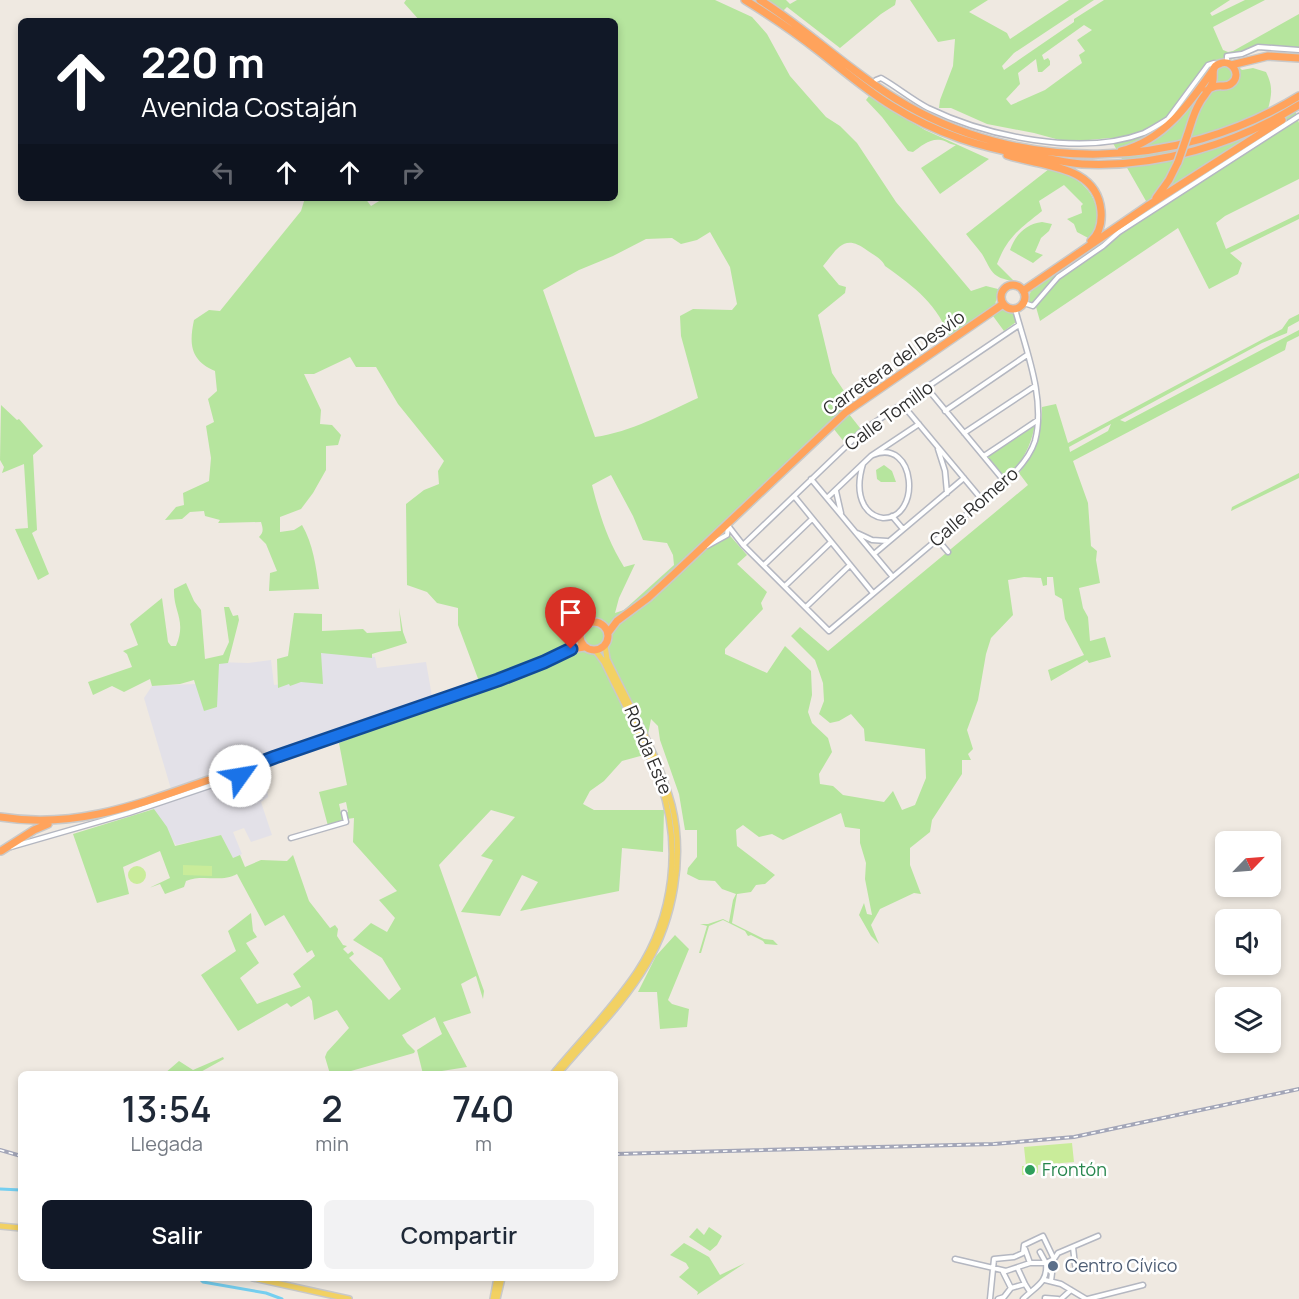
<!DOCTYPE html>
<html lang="es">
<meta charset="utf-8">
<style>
body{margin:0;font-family:Manrope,sans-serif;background:#f2f2f3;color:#1f2937;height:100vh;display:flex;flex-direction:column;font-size:22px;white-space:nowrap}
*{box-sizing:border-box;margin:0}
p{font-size:20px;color:#747a83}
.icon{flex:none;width:33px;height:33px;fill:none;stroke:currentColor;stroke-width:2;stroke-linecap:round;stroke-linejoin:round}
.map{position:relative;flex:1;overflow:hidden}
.details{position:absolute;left:18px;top:1071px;width:600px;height:210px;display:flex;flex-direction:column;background:#fff;border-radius:9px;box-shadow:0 3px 9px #0003}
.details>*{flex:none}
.hud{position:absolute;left:18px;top:18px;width:600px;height:183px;border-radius:9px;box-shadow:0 3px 9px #0003;background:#111827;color:#fff;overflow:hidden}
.needle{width:39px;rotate:65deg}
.controls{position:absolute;left:1215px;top:831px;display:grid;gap:12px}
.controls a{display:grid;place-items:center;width:66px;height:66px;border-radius:9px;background:#fff;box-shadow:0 3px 9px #0003;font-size:30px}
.pin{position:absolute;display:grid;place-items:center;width:51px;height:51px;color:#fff;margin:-62px -26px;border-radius:50% 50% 50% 0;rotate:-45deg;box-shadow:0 0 6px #0007}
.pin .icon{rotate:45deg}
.me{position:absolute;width:66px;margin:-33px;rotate:58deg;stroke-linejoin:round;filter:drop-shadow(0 0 4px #0008)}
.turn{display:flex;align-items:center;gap:21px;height:126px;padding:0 24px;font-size:27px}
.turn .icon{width:78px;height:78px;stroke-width:2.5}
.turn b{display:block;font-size:42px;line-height:51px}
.lanes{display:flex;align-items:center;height:57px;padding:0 24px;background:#0003;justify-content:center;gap:30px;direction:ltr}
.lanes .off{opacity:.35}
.eta{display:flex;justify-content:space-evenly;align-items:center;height:102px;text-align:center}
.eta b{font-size:36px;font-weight:600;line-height:42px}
.cta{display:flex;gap:12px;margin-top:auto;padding:12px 24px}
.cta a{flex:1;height:69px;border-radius:9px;background:#111827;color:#fff;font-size:24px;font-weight:600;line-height:69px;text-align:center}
.cta a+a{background:#f2f2f3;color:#1f2937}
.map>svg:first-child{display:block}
.industrial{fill:#e3e1e8}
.green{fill:#b6e59e;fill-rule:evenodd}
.pitch{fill:#c9ec9a}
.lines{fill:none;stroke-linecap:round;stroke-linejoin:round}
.canal{stroke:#75cff0;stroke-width:3}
.minor-casing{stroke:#b4b7c1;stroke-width:7}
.major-casing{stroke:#c9c9c9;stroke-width:8}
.highway-casing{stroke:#c9c9c9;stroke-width:10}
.minor{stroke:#fff;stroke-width:4}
.major{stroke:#f2d163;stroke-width:5}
.highway{stroke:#ffa35c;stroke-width:7}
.rail-casing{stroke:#a3a6b8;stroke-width:4}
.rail{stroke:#fff;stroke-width:1.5;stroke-dasharray:4.5;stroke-linecap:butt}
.highway-bridge-casing{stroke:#c9c9c9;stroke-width:10;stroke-linecap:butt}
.highway-bridge{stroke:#ffa35c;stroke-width:7}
.route-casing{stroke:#114b97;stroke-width:15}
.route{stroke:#1a73e8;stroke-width:10}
.leisure-dot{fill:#2e9e5b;stroke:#fff;stroke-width:2}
.service-dot{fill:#5c6f8a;stroke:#fff;stroke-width:2}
.labels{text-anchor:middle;stroke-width:5;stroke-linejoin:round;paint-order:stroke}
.street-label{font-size:18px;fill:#2e2e2e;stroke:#fff}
.leisure-label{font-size:18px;fill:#27864d;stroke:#fff;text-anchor:start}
.service-label{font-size:18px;fill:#4e5e75;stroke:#fff;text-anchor:start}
</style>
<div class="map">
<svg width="1299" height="1299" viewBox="0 0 1299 1299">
<rect width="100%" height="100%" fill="#efe9e1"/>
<!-- industrial -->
<path class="industrial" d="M317,651L375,657L377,668L426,662L434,708L380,734L307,750L261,767L266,781L268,797L261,802L272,835L251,842L244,828L233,832L242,854L233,859L221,835L176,845L151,810L146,797L171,789L144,698L152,686L215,683L217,662L248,663L271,660L274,685L319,680Z"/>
<!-- green -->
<path class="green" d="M406,0H715L752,17L767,34L790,76L826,117L840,126L857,143L896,202L971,291L986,286L998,289L995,306L951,340C937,304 916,288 885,266C882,259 874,255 868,251C844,233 838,248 823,266L839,285L846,287L845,293L818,315L832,373L854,406L725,530L747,555L737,564L767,592L761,603L763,609L725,649V654L767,673L785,646L811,671L812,695L808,712L812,723L828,738L832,752L819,774L820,784L833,786L843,795L884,802L893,791L902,810L915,805L926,778L925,749L865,741L864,729L851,714L839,721L830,723L819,714L824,701L823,683L815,660L791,636L800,627L828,651L1028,485L1019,473C1035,453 1042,433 1042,407L1056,404L1068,443L1282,329L1289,319L1299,314V321L1288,327L1287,333L1262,343L1120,420L1125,422L1299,330V336L1287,342L1285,350L1073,461L1088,503L1091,546L1097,551L1096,560L1100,583L1079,588L1083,608L1088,617L1090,641L1105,637L1111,657L1089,663L1087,660L1051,681L1048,670L1084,655L1065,619L1062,599L1055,595L1053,577H1047V585L1043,586L1041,578L1024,577L1008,580L1013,615L991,638L986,654L978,700L967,730L973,749L968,754L971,760H962V774L932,820L930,832L910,848V865L921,894L914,893L880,909L871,925L879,944L871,936L859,915L864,903L867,914L872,915L865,879L866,863L860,843V829L845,827L841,813L783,840L772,834L759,837L743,825L736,830L737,846L775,875L765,884L756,885L751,892L737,894L732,923L764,939L773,940L778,945L765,944L763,941L751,935L748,936L745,931L723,920L709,926L701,953H699L707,926L700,924H708L723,919L729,922L733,900L736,894L722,889L715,881L699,880L687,874L688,868L697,857V830H685L679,794L660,740L658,726L651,719L644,755L622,761L604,781L590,791L583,804L594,810H664L663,852L622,848L619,891L520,911L538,882L522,875L500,916L461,912L493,860L481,856L515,817L491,810L439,865L484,991L483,999L476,976L461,984L471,1013L443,1022L467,1067L423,1074L417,1050L442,1034L435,1017L402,1035L407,1043L415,1051L414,1053L351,1071V1074H330L325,1057L327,1052L349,1028L337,1010L314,1020L312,1001L309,996L291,1007L287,1003L238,1031L201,975L236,951L228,931L251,913L253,931L257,937L246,943L259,963L240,978L257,1004L301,987L293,974L315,956L312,950L307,953L284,915L265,926L237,874C221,883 203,874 186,881L184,887L165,894L160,884L149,888L170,878L160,851L123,867L129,894L97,903L73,834L154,809L167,827L175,846L221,835L233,858L240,855L245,867L261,860L287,861L293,855L309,901L330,928L335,925L338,929L337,936L343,945L347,946L343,949L348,954L352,951L354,954L349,958L389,1000L401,989L382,958L353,940L371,923L387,932L395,918L379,900L397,891L353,842L354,818L347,819L345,813L348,812L346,802L339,804L343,822L328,826L319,792L347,785L339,743L530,668L480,684L458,625V608L437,603L427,592L407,585L406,504L424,490L439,484L438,471L444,461L398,404L376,367H356L350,357L314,374H304L321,410L320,424L332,425L341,435L338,445L326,446V470L313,493L301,509L280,517V532L294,530L302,525C313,544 316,566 319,589L269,591L270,573L277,571L266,544L259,537C264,532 263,529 261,522L218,523L220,520L205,516L204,511L190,512L182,519L165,520L176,507L184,505L183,493L209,481L211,458L206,426L214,422L208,399L217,391L215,371C190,360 189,344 194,320L209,310L220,311L301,211L305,198H365L371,206L384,198H615V21H420L404,3ZM710,232L730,267L737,304L732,310L693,309L680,316L681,336L698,398C665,413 631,432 595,437L543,290L579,270L613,256L646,239L672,238L681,244L697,240ZM1111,424L1108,431L1070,452L1069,447ZM611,475L633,516L643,540L667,543L673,555L674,565L624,610L615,613L619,598L635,564L624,567C607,539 600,516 592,485Z
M768,0H786L790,4L797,0H896L895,5L881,14L840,48L787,7L783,11Z
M910,0H988L969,12L1007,33L1010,39L1069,0H1094L1014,53L1002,66L1004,70L1074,22V19L1104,0H1230L1210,13L1212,16L1245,0H1265L1213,27L1223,50L1228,52L1233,51L1299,14V53L1259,50L1241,57L1231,59L1242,70L1253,68L1266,72C1273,86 1272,94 1268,109L1294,107L1299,123V179L1225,216L1216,223L1226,249L1299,214V219L1230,253L1242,263L1238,274L1209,289L1178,228L1040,321L1036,307L1028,301L1031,290L1150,208L1110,138L1067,142L1034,133L987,124L951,108H939L940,100L953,66L955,39L938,42ZM1084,25L1092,30L1077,40L1085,51L1079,55L1082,63L1045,90L1011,105L1006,99L1020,84L1018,73L1036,59L1038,72H1042L1050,65V61L1048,58L1044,60L1042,55Z
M869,96L925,130L989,159L940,194L921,168L956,145C950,145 947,141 941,140C930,138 921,146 913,152L908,151L882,117L866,100Z
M1049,169C1055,171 1062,172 1068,175C1093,186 1107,215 1090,239L1077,232L1074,224L1067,219L1082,213L1081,206L1083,204L1064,185L1039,201L1042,211C1020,229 1008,236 997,264L1014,281C991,278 992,271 982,254C977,247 971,241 966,234Z
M1042,222L1052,224L1049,231L1041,238L1035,252L1043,255L1033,263L1010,250C1015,235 1026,224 1042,222Z
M1003,309L1014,313L1016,322L1004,331L993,316Z
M1,405L17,420L19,419L43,446L33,455L37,530L32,533L49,574L38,580L15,529L28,528L24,464L2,473L4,467L0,460Z
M849,414L860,428L845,443L833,428Z
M1035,423C1032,444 1022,465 1005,478L986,456Z
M884,465L892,471L896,482H881L877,479L876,470Z
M1299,473V478L1231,511L1232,507Z
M186,583L194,601L201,610L205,659L223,655L229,642L224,607H229L233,616L238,615L239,620L228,663L219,664L217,707L204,711L194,680L180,684L152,686L150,679L124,692L112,686L93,695L88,682L132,667L127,654L123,651L138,645L130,624L162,598L168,642L171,646H176C187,620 173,612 174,589Z
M399,608L403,632L407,643L372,654V658L321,653L323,684L301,682L290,686L289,684L278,688L277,659L288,656L294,613L322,614V631L363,629L367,633L401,631Z
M675,935L689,949L668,1000L672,1004L689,1009L687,1027L660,1029L657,992H638L656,956Z
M223,1057L224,1059L197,1074H164L179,1061L193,1070Z
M709,1227L722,1236L717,1245L710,1251L689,1237L697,1228L704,1235Z
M684,1243L709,1257L720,1275L745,1263L697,1295L698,1292L679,1277L689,1268L686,1263L670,1255Z"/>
<!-- pitch -->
<path class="pitch" d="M183,865L212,866V876L183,875Z
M128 875a9 9 0 1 1 18 0a9 9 0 1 1-18 0Z
M1072,1143L1074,1162L1038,1165V1173L1022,1175V1166H1026L1024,1147Z"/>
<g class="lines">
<!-- canal -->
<path class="canal" d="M0,1189L21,1190
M199,1278L203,1282L266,1293L282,1299"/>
<!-- minor casing -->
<g class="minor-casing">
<path id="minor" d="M1227,62V56L1242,54L1258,47L1299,50
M876,80L881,78C897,87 911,99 928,108C986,136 1081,157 1144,133C1152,129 1160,124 1168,119L1208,65L1214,63L1216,64
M1024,303L1033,306L1058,277L1103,246L1119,232L1299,116
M926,387L1005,482
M902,404L983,501
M945,411L1027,355
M964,433L1035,386
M938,449L945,471L947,493
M984,456L1038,420
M863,464C859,477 857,492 864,505C868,512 875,517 883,518C922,519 916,437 873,455
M811,479L892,576
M836,491L841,513
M794,496L873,593
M827,498L871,456L919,424
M892,516L903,529
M729,527L743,545L829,631L1005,482C1017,471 1030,457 1035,441C1046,399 1026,350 1015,309
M857,533L872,540L887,541
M937,539L948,552
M743,545L862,431L1019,325
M707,546L727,535L728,527
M874,554L964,478
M764,565L812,519
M785,586L831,542
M806,607L850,565
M291,838L346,822L344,813
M11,847L129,813L239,776
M1073,1247L1075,1265
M1025,1249L1030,1263
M1040,1252L1046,1263
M955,1259L1006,1271L1030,1263H1046
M1047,1268L1052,1273L1051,1281
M1018,1269L1025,1284L1030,1292
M1003,1272L1011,1288
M1045,1280L1061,1284L1086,1299
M1045,1298L1058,1299
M990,1299L994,1259L1014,1257L1023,1253L1024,1245L1043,1236L1054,1259
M998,1299L1004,1297L1011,1288L1025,1284
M1023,1299C1036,1286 1048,1283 1046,1263L1054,1259L1058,1253L1098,1236
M1061,1299L1071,1290
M1088,1299L1143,1285"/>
</g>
<!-- major casing -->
<g class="major-casing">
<path id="major" d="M553,1074C581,1040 613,1008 637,972C674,916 682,845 660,783C645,741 623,702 604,662L595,650
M558,1074C588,1038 623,1005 647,964C674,919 685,857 672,805C658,754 630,707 607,659L605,645
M0,1226L21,1228
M253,1278L349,1299
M493,1299L497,1278
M497,1299L502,1278"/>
</g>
<!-- highway casing -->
<g class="highway-casing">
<path id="highway" d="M745,0C771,16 796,33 820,52C844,71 867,91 892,106C937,134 982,148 1033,156C1049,158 1066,163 1082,164C1157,168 1236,144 1299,105
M760,0C808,30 848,70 896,99C1019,175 1177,171 1299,96
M1231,65L1268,56L1299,58
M1187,136C1191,125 1193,114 1199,104C1202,97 1213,87 1213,80C1214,73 1211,67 1219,64C1231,58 1242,74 1232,83C1225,90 1219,81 1206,91
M1121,151C1164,140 1189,104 1213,70
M1007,155C1041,167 1097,164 1101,211C1102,223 1100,233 1091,241
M1156,198L1169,180L1178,162
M1001 297a12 12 0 1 1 24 0a12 12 0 1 1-24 0Z
M1023,291L1149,205L1282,120
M580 636a14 14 0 1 1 28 0a14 14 0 1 1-28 0Z
M608,633L617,621L648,598L674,574L846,412L1003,304
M235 769a7 7 0 1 1 14 0a7 7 0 1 1-14 0Z
M249,767L498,680L540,664L571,649L584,647
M0,817C86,831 155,797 235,771
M1,851L34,830L48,824"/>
</g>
<!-- minor -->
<use href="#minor" class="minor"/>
<!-- major -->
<use href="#major" class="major"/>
<!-- highway -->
<use href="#highway" class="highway"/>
<!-- rail casing -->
<g class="rail-casing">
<path id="rail" d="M0,1150L21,1156
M615,1154L994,1144L1074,1137L1299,1089"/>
</g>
<!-- rail -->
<use href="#rail" class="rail"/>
<!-- highway-bridge casing -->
<g class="highway-bridge-casing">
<path id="highway-bridge" d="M1178,162L1187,136"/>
</g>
<!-- highway-bridge -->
<use href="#highway-bridge" class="highway-bridge"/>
</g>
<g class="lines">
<!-- route casing -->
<g class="route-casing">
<path id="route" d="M240,776L247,775L249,767L275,757L498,680L544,662L571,649"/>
</g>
<!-- route -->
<use href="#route" class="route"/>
</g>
<!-- markers -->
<circle class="leisure-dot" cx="1030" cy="1170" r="6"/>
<circle class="service-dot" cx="1053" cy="1266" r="6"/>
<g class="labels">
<!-- street labels -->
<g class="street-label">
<text transform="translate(894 363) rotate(-35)" y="6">Carretera del Desvío</text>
<text transform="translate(889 416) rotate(-36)" y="6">Calle Tomillo</text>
<text transform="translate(974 507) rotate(-41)" y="6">Calle Romero</text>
<text transform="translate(648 750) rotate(67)" y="6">Ronda Este</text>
</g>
<!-- leisure labels -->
<g class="leisure-label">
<text x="1042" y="1176">Frontón</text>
</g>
<!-- service labels -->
<g class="service-label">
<text x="1065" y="1272">Centro Cívico</text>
</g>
</g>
</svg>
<div class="controls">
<a><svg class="needle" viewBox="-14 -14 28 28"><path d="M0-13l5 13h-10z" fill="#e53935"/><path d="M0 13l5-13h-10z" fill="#747a83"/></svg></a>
<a><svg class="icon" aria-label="sound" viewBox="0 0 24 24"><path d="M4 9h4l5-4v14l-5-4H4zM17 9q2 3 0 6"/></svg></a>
<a><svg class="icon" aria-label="layers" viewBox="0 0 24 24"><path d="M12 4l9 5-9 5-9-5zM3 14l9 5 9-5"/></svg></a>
</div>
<div class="pin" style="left:571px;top:649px;background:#d93025"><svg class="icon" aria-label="arrive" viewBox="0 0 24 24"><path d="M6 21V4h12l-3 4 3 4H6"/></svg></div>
<svg class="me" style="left:240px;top:776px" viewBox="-20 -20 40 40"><circle r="19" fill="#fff"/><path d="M0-13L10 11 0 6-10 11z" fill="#1a73e8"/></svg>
<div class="hud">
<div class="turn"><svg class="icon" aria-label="ahead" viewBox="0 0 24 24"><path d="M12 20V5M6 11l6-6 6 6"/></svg><div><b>220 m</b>Avenida Costaján</div></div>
<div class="lanes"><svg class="icon off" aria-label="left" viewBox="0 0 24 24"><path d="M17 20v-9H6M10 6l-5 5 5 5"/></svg><svg class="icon" aria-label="ahead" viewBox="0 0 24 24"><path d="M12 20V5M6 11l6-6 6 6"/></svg><svg class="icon" aria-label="ahead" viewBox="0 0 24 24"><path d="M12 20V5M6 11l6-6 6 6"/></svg><svg class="icon off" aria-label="right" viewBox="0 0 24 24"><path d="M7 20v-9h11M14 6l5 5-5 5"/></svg></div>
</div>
<section class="details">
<div class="eta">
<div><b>13:54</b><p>Llegada</p></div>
<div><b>2</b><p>min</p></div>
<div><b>740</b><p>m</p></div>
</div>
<div class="cta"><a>Salir</a><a>Compartir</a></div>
</section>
</div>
